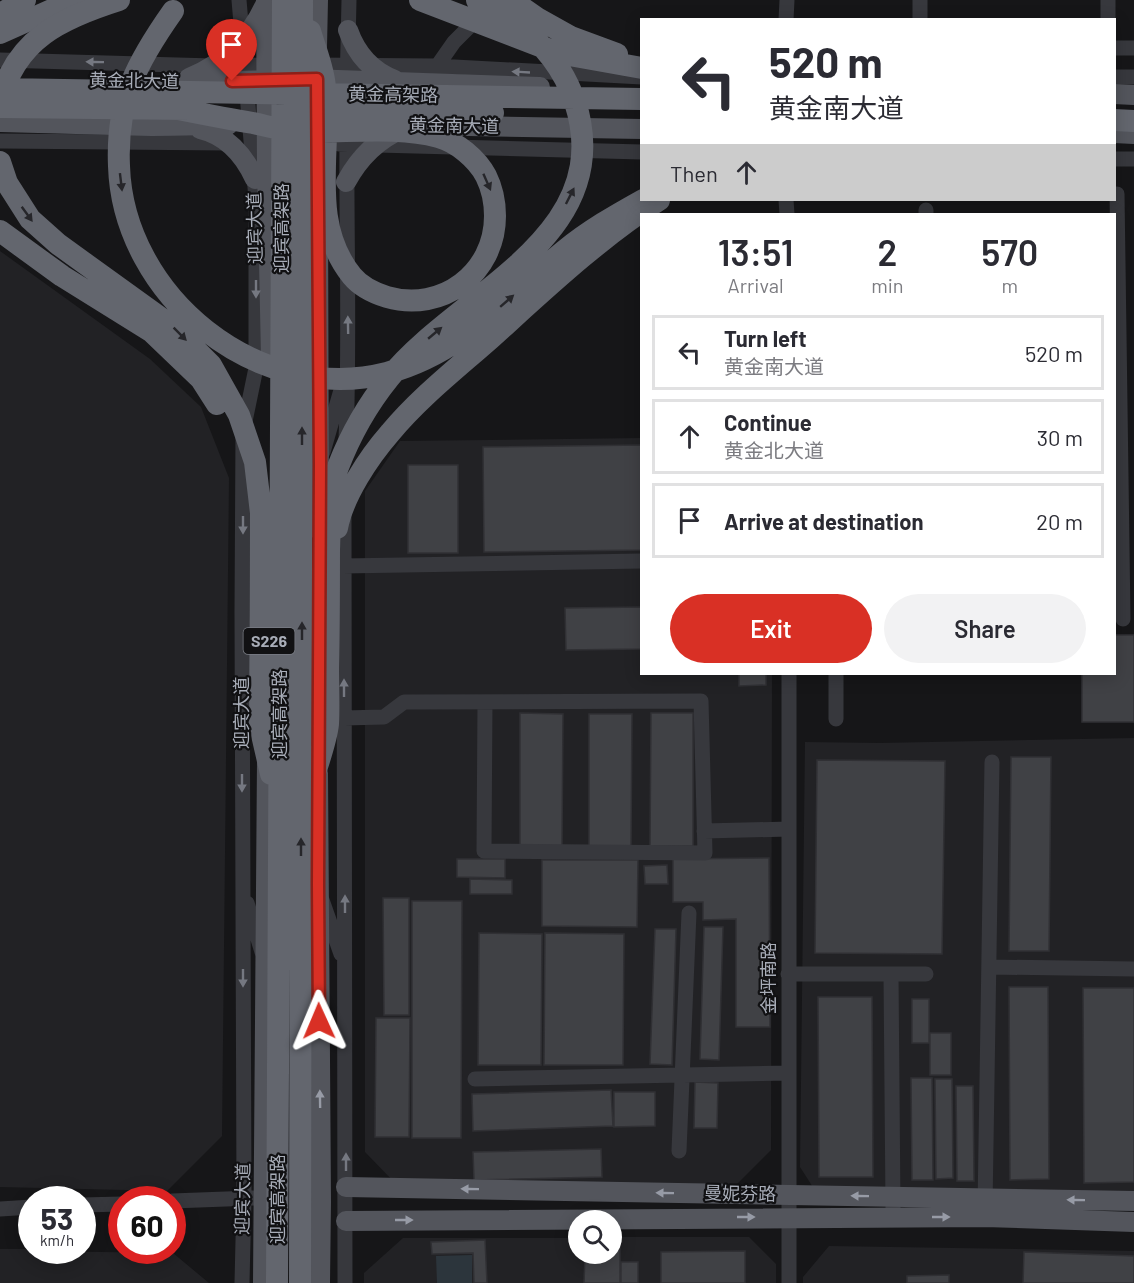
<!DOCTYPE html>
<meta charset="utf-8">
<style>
body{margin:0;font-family:Barlow,"Noto Sans SC",sans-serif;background:#f2f2f3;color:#2b2b33;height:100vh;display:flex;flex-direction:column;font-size:22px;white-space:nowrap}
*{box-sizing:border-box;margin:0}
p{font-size:20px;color:#7c7c81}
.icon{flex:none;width:33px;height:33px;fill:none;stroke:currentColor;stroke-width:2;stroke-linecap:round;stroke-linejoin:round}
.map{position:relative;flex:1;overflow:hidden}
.panel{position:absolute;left:640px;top:213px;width:476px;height:462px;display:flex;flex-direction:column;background:#fff;border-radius:0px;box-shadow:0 3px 15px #0003}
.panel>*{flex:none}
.guide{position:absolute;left:640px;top:18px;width:476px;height:183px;border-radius:0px;box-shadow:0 3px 15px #0003;background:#fff;color:#2b2b33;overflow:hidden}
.tools{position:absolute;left:568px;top:1210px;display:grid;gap:12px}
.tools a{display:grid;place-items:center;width:54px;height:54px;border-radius:50%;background:#fff;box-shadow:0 3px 15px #0003;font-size:30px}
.speed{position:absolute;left:18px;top:1186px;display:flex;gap:12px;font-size:30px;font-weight:700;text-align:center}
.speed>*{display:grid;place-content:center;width:78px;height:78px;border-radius:50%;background:#fff;box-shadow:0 3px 15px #0003;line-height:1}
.speed small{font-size:15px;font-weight:400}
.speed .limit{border:9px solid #d22;background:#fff;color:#111}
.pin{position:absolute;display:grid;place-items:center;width:51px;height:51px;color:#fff;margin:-62px -26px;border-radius:50% 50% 50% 0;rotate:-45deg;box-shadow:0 0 6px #0007}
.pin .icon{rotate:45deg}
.me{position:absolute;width:66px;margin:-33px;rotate:359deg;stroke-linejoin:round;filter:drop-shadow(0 0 4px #0008)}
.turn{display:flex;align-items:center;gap:21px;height:126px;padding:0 30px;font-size:27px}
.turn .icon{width:78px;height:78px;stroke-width:2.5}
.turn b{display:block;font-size:42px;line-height:51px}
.then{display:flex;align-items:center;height:57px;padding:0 30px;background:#0003;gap:12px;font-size:22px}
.eta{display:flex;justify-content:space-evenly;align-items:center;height:102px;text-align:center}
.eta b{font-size:36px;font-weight:600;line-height:42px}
.primary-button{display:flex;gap:12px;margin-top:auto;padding:12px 30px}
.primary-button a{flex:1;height:69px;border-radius:36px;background:#d93025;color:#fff;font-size:24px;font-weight:600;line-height:69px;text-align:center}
.primary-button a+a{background:#f2f2f3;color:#2b2b33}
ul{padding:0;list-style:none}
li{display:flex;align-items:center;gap:18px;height:75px;margin:0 12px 9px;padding:0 18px;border:3px solid #e1e1e2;border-radius:0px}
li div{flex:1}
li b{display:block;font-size:22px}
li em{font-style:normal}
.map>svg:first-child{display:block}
.built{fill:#222225}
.water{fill:#2c353c}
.building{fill:#404145;stroke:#303034;stroke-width:1.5}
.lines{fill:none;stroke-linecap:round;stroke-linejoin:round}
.minor{stroke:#37383d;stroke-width:15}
.major{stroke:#53555c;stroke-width:20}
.highway{stroke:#63666e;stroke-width:22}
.highway-bridge{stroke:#63666e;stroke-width:22}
.oneway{fill:#757881}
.oneway2{fill:#26262a}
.oneway3{fill:#979ba6}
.route-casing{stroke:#8d1f18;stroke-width:15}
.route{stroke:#d93025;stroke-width:10}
.labels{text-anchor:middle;stroke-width:4.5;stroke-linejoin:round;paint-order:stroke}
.shield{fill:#111113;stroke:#7b7e86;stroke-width:1.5}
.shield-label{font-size:16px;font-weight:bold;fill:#a8adb8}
.street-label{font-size:18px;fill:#a8adb8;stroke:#111113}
</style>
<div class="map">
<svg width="1134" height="1283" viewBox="0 0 1134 1283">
<rect width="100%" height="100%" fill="#161618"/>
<!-- built -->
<path class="built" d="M0,251L150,359L201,407L229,478L222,1136L167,1191L0,1187Z
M642,438V674H772L771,1150L737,1184H396L365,1152V491L400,441Z
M1134,738V1197L816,1192L800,1167L805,742L880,743Z
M612,1237H749L776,1264V1283H364V1273L403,1238H579V1254H612Z
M829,1246L1134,1251V1283H803V1277Z
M0,1249H31L32,1251L173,1253L209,1283H0Z"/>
<!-- water -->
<path class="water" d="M472,1255V1283H437L436,1256Z"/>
<!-- building -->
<path class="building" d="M642,445V550L484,552L483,447Z
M408,465H458V553H408Z
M642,607V649L566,650L565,608Z
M1114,635H1134V722H1082V674H1114Z
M739,674H766V685L739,686Z
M520,713L563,714L562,846H520Z
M651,713H693V846H650Z
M589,714H632L631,846H589Z
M1011,757H1051L1049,951H1009Z
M817,760L945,761L942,954L815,953Z
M769,858L770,1027H736V919L703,920V902H673V859Z
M457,859H505V878L457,877Z
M542,860H638L637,927L542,926Z
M667,865L668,884H645L644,866Z
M470,879L512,880V894H470Z
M383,898H409V1015H384Z
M412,901H462L461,1138H412Z
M704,927H723L719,1060L700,1059Z
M655,929H676L672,1065L650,1064Z
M479,933L542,934L541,1065H478Z
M545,933L624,934L623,1065H544Z
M1009,987H1048L1049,1179L1010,1180Z
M1083,988H1134V1182L1084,1183Z
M818,997H872L873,1177H819Z
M912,999H929V1043H912Z
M376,1018H410L409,1137H375Z
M930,1033H951V1075H930Z
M911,1078H932L933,1180H912Z
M935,1079H952L953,1178L936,1179Z
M695,1082L718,1083L717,1128H694Z
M956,1086H973L974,1181H957Z
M611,1090L613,1126L473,1131L472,1094Z
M614,1092H655V1126L614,1127Z
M601,1149L602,1177L474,1180L473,1152Z
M485,1240L487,1283H474L473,1253L432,1254L431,1242Z
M612,1243H620V1283H584L585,1254H612Z
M745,1251V1283H661V1252Z
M1024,1252L1134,1256V1283H1023Z
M621,1262H638V1283H621Z
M949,1275V1283H907V1276Z"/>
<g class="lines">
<!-- minor -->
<path class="minor" d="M239,0L256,199V368L243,431L242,612L244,1198L242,1283
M920,0V20
M786,20L787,0
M1108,20V0
M1114,48H1134
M0,60L213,66L276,65
M312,65L436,66L642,77
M433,72L454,42L479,17
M1114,77H1134
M347,89L349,0
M0,141L228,143
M339,144L642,152
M1114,159H1134
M1117,194L1123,619
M786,200L787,214
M926,214V210
M346,440C350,334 346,228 347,122
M323,452L343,383
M344,518L345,1283
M343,566L642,561
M344,718L384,717L404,702L701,701L705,853L484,851L485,702
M836,719V674
M704,831L789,829
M322,900L341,954
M247,903L262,952
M990,967L1134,969
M788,974H926
M891,974L893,1208
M475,1079L788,1073
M679,1151L689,913
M172,1201L253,1198
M82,1205L122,1204
M985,1208L992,762
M0,1209L32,1207
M789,1283V674"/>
<!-- major -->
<path class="major" d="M266,0L267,167L271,357
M348,30C356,53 371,71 395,80
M317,47L318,0
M189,78C224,64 249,39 265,5
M309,79L540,87
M189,82L279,80
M1114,94L1134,95
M0,122L152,126L228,125
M414,125L642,129
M200,129C226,135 244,155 255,179
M1114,133L1134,134
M346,182C359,158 376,140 402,129
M318,203L319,530
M318,773L321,1202L320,1283
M346,1187L1134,1201
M346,1221L985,1217L1134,1222
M263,1283L267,759"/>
<!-- highway -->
<path class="highway" d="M0,14L25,0
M0,33L74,0
M1114,120L1134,121"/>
<!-- highway-bridge -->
<path class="highway-bridge" d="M420,0L558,53L642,68
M511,0L537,18L571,37L617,54
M173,11C137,62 116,100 119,166C123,296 258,406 387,373C462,353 506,299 564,251C588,231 616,215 643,200
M0,89L642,99
M0,102C15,39 62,18 119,0
M0,107L190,109
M178,109C203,114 228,119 253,123C267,126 280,130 294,131C339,134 394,125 438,137C457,142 477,159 486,176C492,188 495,203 495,216C495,273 442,313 387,297C374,293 361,287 352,276C308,222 332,152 325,88C324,69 315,49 310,31
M310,111L493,113
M0,162L7,183L30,219L58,244L173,327L211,365L239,415L255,462L261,513L260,726L271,774
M0,231L62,276L152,332L201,379L217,404
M337,528C343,496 369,457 390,433C419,398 456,369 490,339C542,292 600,237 659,200
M309,791C315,771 326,744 328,724C329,705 328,686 328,668C329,629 329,590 329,550C330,526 329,489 338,467C350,436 368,404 389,378C456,293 619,238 575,102C559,54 521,21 477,0
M277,1283L283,0
M300,1283L302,0"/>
</g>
<!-- one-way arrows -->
<defs><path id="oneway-solid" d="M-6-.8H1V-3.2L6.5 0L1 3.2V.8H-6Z" transform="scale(1.5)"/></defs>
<g class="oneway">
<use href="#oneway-solid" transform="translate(95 62) rotate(-179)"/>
<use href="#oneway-solid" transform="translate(521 72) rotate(-177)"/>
<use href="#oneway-solid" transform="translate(256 289) rotate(90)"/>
<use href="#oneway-solid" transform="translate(348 325) rotate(-91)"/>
<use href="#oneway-solid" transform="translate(243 525) rotate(90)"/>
<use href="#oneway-solid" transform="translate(344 688) rotate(-90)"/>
<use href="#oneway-solid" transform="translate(242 783) rotate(90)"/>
<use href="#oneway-solid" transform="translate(345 904) rotate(-90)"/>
<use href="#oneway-solid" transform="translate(243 978) rotate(90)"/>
<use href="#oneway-solid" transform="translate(346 1162) rotate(-90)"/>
</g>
<g class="oneway2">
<use href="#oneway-solid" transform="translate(121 182) rotate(83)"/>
<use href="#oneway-solid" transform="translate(487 182) rotate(66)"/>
<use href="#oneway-solid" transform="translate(570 196) rotate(-63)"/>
<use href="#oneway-solid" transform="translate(27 214) rotate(54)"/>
<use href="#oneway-solid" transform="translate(507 301) rotate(-41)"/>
<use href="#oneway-solid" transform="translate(435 333) rotate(-40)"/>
<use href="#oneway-solid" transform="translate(180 334) rotate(45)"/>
<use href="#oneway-solid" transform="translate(302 436) rotate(-90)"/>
<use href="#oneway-solid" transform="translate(302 631) rotate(-90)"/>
<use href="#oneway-solid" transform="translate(301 847) rotate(-90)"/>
</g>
<g class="oneway3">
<use href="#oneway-solid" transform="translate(320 1099) rotate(-91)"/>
<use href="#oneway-solid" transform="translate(470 1189) rotate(-179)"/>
<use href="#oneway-solid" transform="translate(665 1193) rotate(-179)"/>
<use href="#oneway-solid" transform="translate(860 1196) rotate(-179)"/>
<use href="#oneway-solid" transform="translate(1076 1200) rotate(-179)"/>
<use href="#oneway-solid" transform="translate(746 1217)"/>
<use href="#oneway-solid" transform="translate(941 1217)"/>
<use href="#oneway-solid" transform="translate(404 1220)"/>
</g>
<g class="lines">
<!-- route casing -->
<g class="route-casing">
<path id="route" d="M232,81L317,79L320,464L318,885L319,1021"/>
</g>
<!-- route -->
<use href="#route" class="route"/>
</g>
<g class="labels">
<!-- shield labels -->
<rect class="shield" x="243.5" y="628" width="51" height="26" rx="4.5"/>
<g class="shield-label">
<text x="269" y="647">S226</text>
</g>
<!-- street labels -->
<g class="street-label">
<text transform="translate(134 81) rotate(1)" y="6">黄金北大道</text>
<text transform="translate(393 95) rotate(1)" y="6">黄金高架路</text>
<text transform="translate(454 126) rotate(1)" y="6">黄金南大道</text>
<text transform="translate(255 228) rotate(-91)" y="6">迎宾大道</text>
<text transform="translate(282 228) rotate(-90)" y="6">迎宾高架路</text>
<text transform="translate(242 713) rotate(-90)" y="6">迎宾大道</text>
<text transform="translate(280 714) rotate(-90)" y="6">迎宾高架路</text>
<text transform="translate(769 978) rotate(-90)" y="6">金坪南路</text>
<text transform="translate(740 1194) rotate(1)" y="6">曼妮芬路</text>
<text transform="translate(243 1199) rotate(-89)" y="6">迎宾大道</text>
<text transform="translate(278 1199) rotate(-90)" y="6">迎宾高架路</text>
</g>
</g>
</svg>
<div class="tools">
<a><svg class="icon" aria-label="search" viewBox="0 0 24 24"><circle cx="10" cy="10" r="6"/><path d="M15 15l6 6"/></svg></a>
</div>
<div class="speed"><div>53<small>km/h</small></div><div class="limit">60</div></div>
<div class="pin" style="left:232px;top:81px;background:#d93025"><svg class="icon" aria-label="arrive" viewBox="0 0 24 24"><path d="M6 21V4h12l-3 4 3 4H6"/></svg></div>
<svg class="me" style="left:319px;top:1021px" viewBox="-20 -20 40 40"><path d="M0-17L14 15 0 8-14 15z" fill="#d93025" stroke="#fff" stroke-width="4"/></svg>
<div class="guide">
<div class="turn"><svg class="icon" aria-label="left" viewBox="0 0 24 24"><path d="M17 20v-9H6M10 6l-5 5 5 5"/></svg><div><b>520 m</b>黄金南大道</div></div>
<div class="then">Then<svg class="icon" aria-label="ahead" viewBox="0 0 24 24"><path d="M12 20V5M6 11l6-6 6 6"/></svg></div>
</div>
<section class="panel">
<div class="eta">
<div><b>13:51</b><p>Arrival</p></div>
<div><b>2</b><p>min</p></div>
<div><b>570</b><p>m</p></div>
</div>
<ul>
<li><svg class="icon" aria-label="left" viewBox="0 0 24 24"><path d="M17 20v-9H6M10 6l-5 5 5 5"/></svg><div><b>Turn left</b><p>黄金南大道</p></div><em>520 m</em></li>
<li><svg class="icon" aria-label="ahead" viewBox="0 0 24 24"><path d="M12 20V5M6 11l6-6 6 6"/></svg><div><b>Continue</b><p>黄金北大道</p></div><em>30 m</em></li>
<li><svg class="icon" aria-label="arrive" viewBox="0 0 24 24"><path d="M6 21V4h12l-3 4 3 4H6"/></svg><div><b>Arrive at destination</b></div><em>20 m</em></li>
</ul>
<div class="primary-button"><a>Exit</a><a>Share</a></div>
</section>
</div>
